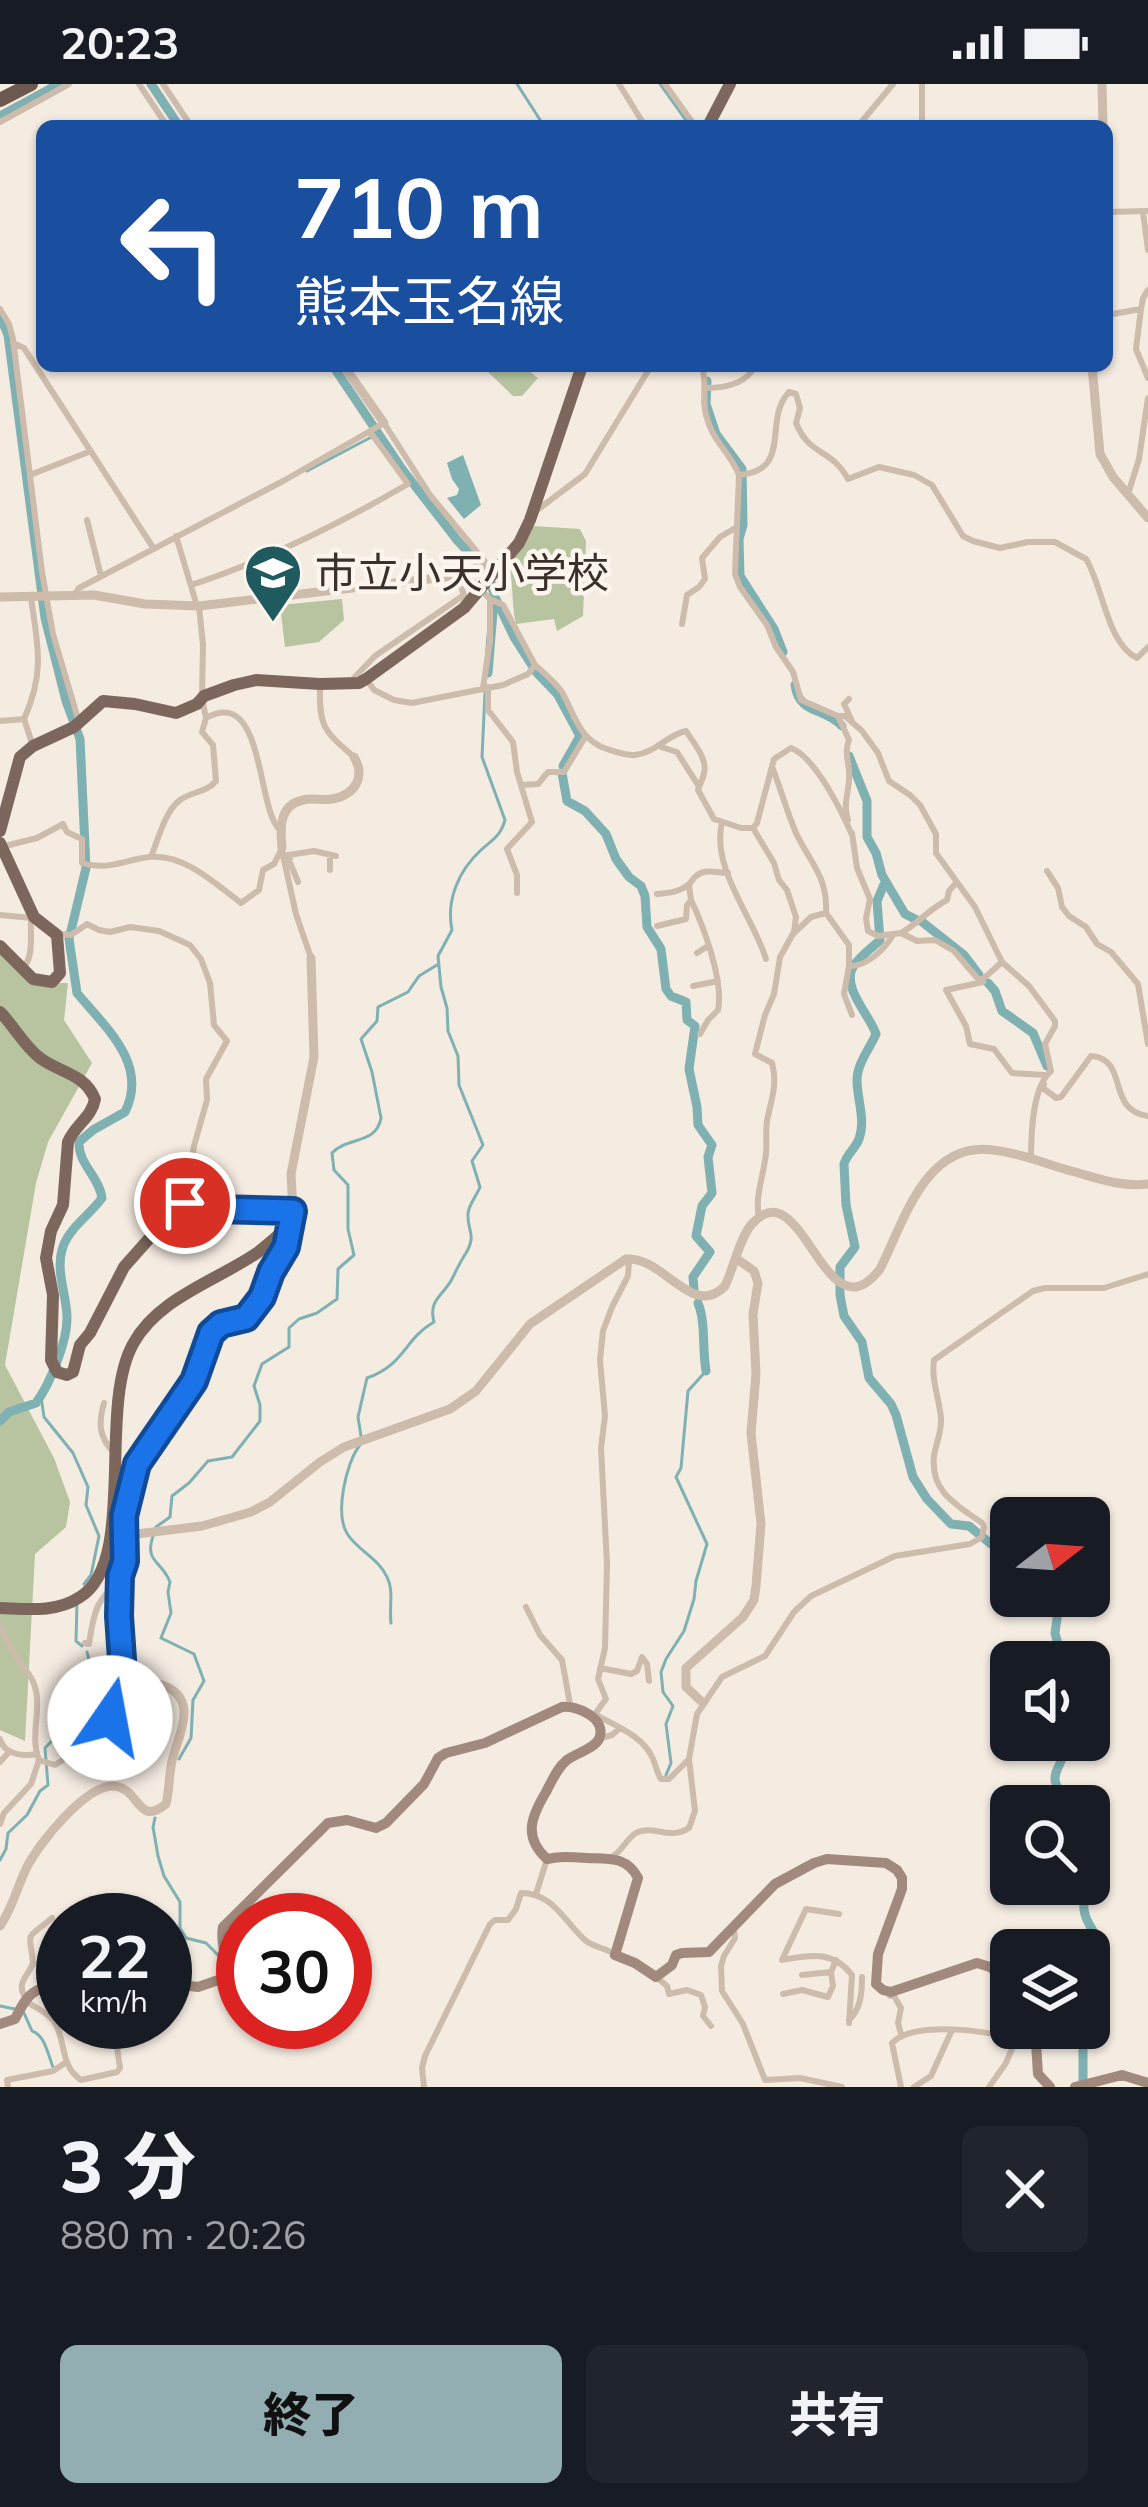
<!DOCTYPE html>
<html lang="ja">
<meta charset="utf-8">
<style>
body{margin:0;font-family:Mulish,"Noto Sans JP",sans-serif;background:#20242c;color:#f1f3f6;height:100vh;display:flex;flex-direction:column;font-size:45px;white-space:nowrap}
*{box-sizing:border-box;margin:0}
p{font-size:39px;color:#9ea1a6}
.icon{flex:none;width:66px;height:66px;fill:none;stroke:currentColor;stroke-width:2;stroke-linecap:round;stroke-linejoin:round}
.map{position:relative;height:2003px;overflow:hidden}
.side{display:flex;flex-direction:column;background:#171b24;flex:1}
.side>*{flex:none}
.guide{position:absolute;left:36px;top:36px;width:1077px;height:252px;border-radius:18px;box-shadow:0 3px 9px #0004;background:#1a4fa0;color:#fff;overflow:hidden}
.needle{width:78px;rotate:73deg}
.fabs{position:absolute;left:990px;top:1413px;display:grid;gap:24px}
.fabs a{display:grid;place-items:center;width:120px;height:120px;border-radius:18px;background:#171b24;box-shadow:0 3px 9px #0004;font-size:60px}
.speed{position:absolute;left:36px;top:1809px;display:flex;gap:24px;font-size:60px;font-weight:700;text-align:center}
.speed>*{display:grid;place-content:center;width:156px;height:156px;border-radius:50%;background:#171b24;box-shadow:0 3px 9px #0004;line-height:1}
.speed small{font-size:30px;font-weight:400}
.speed .limit{border:18px solid #d22;background:#fff;color:#111}
.pin{position:absolute;display:grid;place-items:center;width:102px;height:102px;color:#fff;margin:-51px;border:6px solid #fff;border-radius:50%;box-shadow:0 3px 12px #0007}
.me{position:absolute;width:132px;margin:-66px;rotate:12deg;stroke-linejoin:round;filter:drop-shadow(0 0 9px #0008)}
.turn{display:flex;align-items:center;gap:42px;height:252px;padding:0 60px;font-size:54px}
.turn .icon{width:156px;height:156px;stroke-width:2.5}
.turn b{display:block;font-size:84px;line-height:102px}
.round{display:grid;place-items:center;flex:none;width:126px;height:126px;border-radius:18px;background:#20242c}
.summary{display:flex;align-items:center;justify-content:space-between;height:204px;padding:0 60px}
h1{font-size:72px;font-weight:800;line-height:90px}
.cta{display:flex;gap:24px;margin-top:auto;padding:24px 60px}
.cta a{flex:1;height:138px;border-radius:18px;background:#92aeb2;color:#111;font-size:48px;font-weight:800;line-height:138px;text-align:center}
.cta a+a{background:#20242c;color:#f1f3f6}
.status{display:flex;justify-content:space-between;align-items:center;height:84px;padding:0 60px;background:#171b24;direction:ltr}
.status svg{height:33px;fill:currentColor}
.map>svg:first-child{display:block}
.green{fill:#b8c4a0}
.water{fill:#7fb0b2}
.lines{fill:none;stroke-linecap:round;stroke-linejoin:round}
.stream{stroke:#7fb0b2;stroke-width:3}
.river{stroke:#7fb0b2;stroke-width:9}
.minor{stroke:#cdbbac;stroke-width:6}
.tertiary{stroke:#cdbbac;stroke-width:9}
.secondary{stroke:#a18a7d;stroke-width:10}
.primary{stroke:#7d675c;stroke-width:12}
.trunk{stroke:#6c584f;stroke-width:14}
.minor-bridge{stroke:#cdbbac;stroke-width:6}
.route-casing{stroke:#114b97;stroke-width:30}
.route{stroke:#1a73e8;stroke-width:21}
.labels{text-anchor:middle;stroke-width:9;stroke-linejoin:round;paint-order:stroke}
.poi-label{font-size:42px;fill:#3b302b;stroke:#fbf5ee;text-anchor:start}
</style>
<div class="status"><b>20:23</b><svg viewBox="0 0 49 12"><path d="M0 12V9h3v3zM5 12V6h3v6zM10 12V3h3v9zM15 12V0h3v12zM26 1h20v11H26zM47 4h2v5h-2z"/></svg></div>
<div class="map">
<svg width="1148" height="2003" viewBox="0 0 1148 2003">
<rect width="100%" height="100%" fill="#f4ebe1"/>
<!-- green -->
<path class="green" d="M493,282H523L538,294L522,312H513L488,288Z
M533,442L580,445L586,457L583,532L557,547L554,535L516,540C511,519 514,498 508,477Z
M342,515L344,536L319,558L285,563L280,521Z
M0,870L32,899H68L64,936L92,979L48,1058L36,1099L5,1281L54,1374L70,1418L66,1443L35,1470L25,1657L0,1646Z"/>
<!-- water -->
<path class="water" d="M463,371L481,421L464,435L447,414L457,411L459,405L452,395L447,379Z"/>
<g class="lines">
<!-- stream -->
<path class="stream" d="M517,0L544,42
M660,0L690,42
M307,387L379,349
M41,1313L44,1333L73,1369L88,1403L86,1421L99,1452L91,1491L84,1500
M361,1352L358,1333L367,1294C405,1281 404,1255 434,1238C428,1216 443,1212 452,1195C457,1185 460,1178 466,1169C477,1150 467,1147 468,1130C468,1122 477,1111 480,1103L472,1077L483,1061L459,1001L458,972L448,947L447,924L441,903L438,872L452,846C446,817 458,787 481,766C493,755 500,753 505,736L482,673L485,609
M360,1361C346,1378 334,1431 348,1451C359,1467 379,1475 387,1493C394,1506 389,1523 391,1539
M156,1443L170,1433L172,1412L189,1399L208,1377L232,1373L260,1337V1321L254,1302L262,1280L289,1263V1244L299,1235L317,1229L337,1215L338,1185L354,1171L348,1145V1101L334,1086L332,1069C348,1052 376,1061 381,1034L372,988L361,955L377,937L378,923L408,908L419,892L437,881
M153,1452C144,1478 162,1477 170,1498L168,1508L171,1529L161,1554L194,1570L204,1597L193,1616L191,1654L179,1675
M77,1519L76,1557L82,1562
M666,1691L671,1679L666,1640L673,1622L663,1608L661,1588L666,1575L684,1547L694,1515L696,1497L707,1460L676,1393L681,1384L688,1307L706,1287
M155,1734L153,1743L158,1772L164,1792L180,1818V1844L186,1854L206,1859L222,1875
M0,1776L6,1765L8,1749L27,1731L40,1707L48,1701L45,1664C74,1634 101,1614 87,1568
M0,1922L15,1925
M24,1929L32,1947C45,1951 48,1971 53,1983"/>
<!-- river -->
<path class="river" d="M151,0L179,42
M0,32L59,0
M0,232L8,251L45,534L66,617L80,655L86,784L69,855L77,909C105,943 149,980 125,1028L93,1046L79,1058C78,1080 99,1092 102,1114C90,1131 67,1145 62,1166C56,1187 66,1210 67,1232C68,1256 50,1300 36,1319L9,1328L0,1337
M333,282L402,385L457,456L489,491L494,511L514,553L537,589L558,611L580,652L563,682
M707,297L706,320L716,350L742,385L743,441L739,455L740,492L774,545L783,568
M488,589L494,516
M795,601C799,631 825,623 842,642
M849,672L867,717V753L876,769L882,791L905,830L917,836
M562,689L567,717L585,727L606,750L616,775L629,793L641,802L645,812L647,843L661,865L666,905L671,912L686,918L687,936L695,942L689,985L697,1023L698,1041L712,1061L708,1073L712,1109L702,1122L696,1152L710,1168L693,1193L694,1205
M885,798L877,817L880,856C872,864 856,875 852,885C843,905 870,932 876,950C870,964 857,980 857,996C857,1015 866,1036 859,1055C855,1065 847,1070 844,1080L846,1121L855,1163L840,1183V1211L844,1232L862,1258L869,1294L891,1320L896,1331L913,1393L927,1415L951,1440L969,1442L991,1460L1011,1463
M921,837L964,871L979,891
M988,899L995,907L1002,927L1033,949L1047,982
M698,1219C706,1239 702,1264 706,1287
M1056,1512L1058,1527L1055,1549L1063,1578
M1068,1656C1061,1692 1042,1686 1069,1722
M1089,1753C1106,1792 1088,1787 1084,1820C1082,1834 1094,1846 1099,1858L1089,1883
M1078,1944L1083,1957V2003"/>
<!-- minor -->
<path class="minor" d="M139,0L167,42
M163,0L191,42
M619,0L645,42
M665,0L695,42
M0,38L69,0
M858,42L893,0
M922,42V0
M1107,128L1148,127
M1143,128L1148,166
M0,225L9,240L13,255L42,488L53,550L79,638
M1141,225L1136,265L1148,294
M1107,231L1141,225L1143,214L1148,206
M13,259L24,264L154,465
M702,282C707,299 702,315 706,331C712,357 730,368 739,391L735,490L740,503L767,541L776,563L793,588L801,616L838,632H845L862,647L878,669L889,697L910,711L920,721L936,750V769L975,823L1002,878L1029,902L1055,937V942L1045,960L1051,987C1032,1003 1031,1051 1031,1076
M706,304C726,304 746,300 755,282
M30,391L91,367
M739,391C794,386 762,337 789,308L796,310L800,324L796,339C810,373 830,363 848,395L879,383L914,391L932,401L963,452L973,457L1000,464L1028,458H1055L1086,475C1103,502 1107,560 1137,574L1148,563
M1128,410L1139,375L1148,314
M536,427L585,390L651,282
M87,436L101,492
M176,452L197,522
M191,501C268,476 339,440 408,400L371,349
M75,510L79,504L285,396L384,339L430,411L487,480
M31,514C38,562 45,589 24,635L32,659
M682,540L687,511L699,503L705,495L702,474L720,453L737,443
M535,581C544,589 555,598 562,608C575,631 579,656 607,665C616,668 626,672 635,671C655,669 667,651 686,647C693,658 708,675 704,689C703,695 700,700 698,706L714,735L741,744H753L757,739L774,675L791,664C815,673 841,726 852,751
M353,595L375,572L464,511L460,500L462,493
M366,595L374,606L394,616L412,619L503,601L528,590L535,581L503,521L490,515L480,505
M320,603C319,643 324,647 353,672
M488,603V626L513,658L517,688L532,738L507,765L517,791V809
M483,604L490,557V515
M849,615L844,620L852,637
M838,632L849,656C843,671 851,681 849,696C848,712 843,720 848,736
M206,634C265,601 256,725 280,746
M0,637L24,635
M661,663L677,668L698,701
M773,685C781,706 787,728 796,749C810,779 828,792 826,829L849,861V882
M521,701L538,700L548,688H564L585,653
M722,738C711,784 752,831 766,875
M753,744L774,779L779,796L787,806L796,833L794,848L780,873L774,910L765,931L755,970L772,979C778,1001 771,1016 767,1037C765,1050 768,1063 765,1076C762,1097 755,1113 759,1134
M852,749L857,784L870,815L866,834L868,847L878,852L901,849L917,857L935,856L954,867L978,895H983L1002,878
M5,762L37,754L63,740L67,748L82,755V779C107,787 125,776 149,773C183,769 215,799 241,819L259,806L263,786L274,780L282,764
M282,767L296,830L311,874
M292,771L289,776L298,798
M282,772L314,767L336,772
M151,773C158,756 165,727 180,716C192,707 206,709 216,697L213,661L202,648L206,634L202,614L203,561L199,522
M330,786V772
M1047,787L1058,804L1062,823L1069,832L1086,843L1097,860L1111,868L1138,900L1148,960
M657,810C669,809 680,808 689,800C692,798 693,794 696,792C706,784 717,789 728,789
M691,816C704,843 724,898 718,926L708,936L700,950
M0,831L32,834
M657,842L686,835L687,821L691,816L689,801
M794,849L811,833L826,829
M901,849C919,839 929,825 947,816L949,807L956,799
M61,850L71,851L87,840L99,846L110,848L130,843L159,847L190,861L201,875L210,899L214,941L227,957L206,995L207,1016L194,1062L185,1119
M697,869L708,862
M24,883C34,871 30,850 31,835
M983,898L946,906L966,942L970,960L994,965L1012,989L1044,991
M693,902L718,897
M852,931L844,910L849,882C866,883 884,866 893,851
M1044,1000L1043,1004L1056,1014L1061,1013L1091,972C1130,975 1105,1026 1148,1032
M104,1319C98,1340 99,1353 114,1369
M124,1443V1432L141,1371L194,1297L215,1244C224,1239 235,1240 243,1236C258,1228 289,1157 292,1140
M526,1523L540,1551L562,1576L570,1620
M0,1542C5,1554 10,1565 18,1576C23,1584 31,1590 34,1600C43,1623 29,1650 39,1676L55,1681C145,1625 117,1582 120,1492
M85,1559L89,1560C91,1547 93,1531 99,1520C113,1497 126,1498 125,1465
M600,1584L631,1590L637,1587L642,1573L647,1580L649,1597
M594,1630C614,1641 644,1652 653,1675C656,1682 657,1689 661,1695H669L689,1675
M595,1630L606,1615L598,1595L605,1564L607,1480L601,1364L605,1332L600,1276L603,1247L612,1223L628,1192L629,1177
M0,1655C4,1670 22,1673 36,1670
M598,1655L612,1651L620,1644
M0,1678L9,1668
M0,1740L4,1729L31,1700L39,1676
M613,1772C623,1766 627,1754 636,1749C653,1740 669,1757 689,1744L695,1727L689,1675L697,1630L722,1593L765,1572L794,1528L811,1512L895,1472L970,1460L982,1453L984,1443L982,1439C957,1421 930,1408 934,1372C936,1359 942,1347 941,1334C939,1314 931,1295 934,1276L1033,1207L1045,1204H1104L1148,1190
M536,1810L547,1775
M839,1830L806,1825L782,1876C811,1871 833,1866 852,1891L849,1939
M734,1847L735,1854L724,1872L721,1882L722,1907L743,1940L765,1996L800,1994L842,2003
M802,1891L831,1888L836,1876
M656,1893L667,1902L669,1910L687,1906L701,1911L705,1923L703,1932L711,1942
M783,1910L802,1906L828,1913L833,1902L831,1888
M890,1912H894L901,1924L898,1939L901,1950
M25,1913C16,1898 28,1893 33,1879C30,1846 23,1858 52,1834
M165,1915L189,1904
M26,1917C37,1925 52,1930 57,1943C66,1963 61,1982 81,1996L117,1988L120,1984L117,1963L128,1946L129,1938
M849,1936C861,1925 862,1908 862,1893
M8,2003L7,1996L53,1987L65,1979
M424,2003L422,1984L425,1972L490,1840L495,1836H508L516,1825L521,1809C553,1809 564,1837 585,1856C593,1863 604,1864 613,1869
M901,2003L892,1959C915,1936 986,1947 1016,1955L1023,1944
M914,2003L931,1992L952,1946
M989,2003L1006,1979L1016,1955"/>
<!-- tertiary -->
<path class="tertiary" d="M1102,0L1103,42
M344,282L384,339
M1092,282L1100,370L1113,393L1148,434
M460,490L488,482
M0,513L94,511L145,520L199,522L455,492L464,494L480,505
M282,764C280,744 279,721 303,716C312,713 323,717 332,715C355,711 366,693 354,673
M293,1127L291,1090L314,973L311,874
M112,1453L202,1442L251,1428L270,1418L320,1378L344,1363L450,1325L476,1307L530,1240L626,1175C664,1172 692,1236 725,1202C733,1185 740,1154 751,1141C803,1081 824,1258 880,1185C904,1138 925,1057 993,1066C1021,1069 1048,1081 1075,1088C1100,1095 1121,1103 1148,1100
M703,1619L686,1603V1584L743,1533L754,1516L756,1502L761,1440L751,1349L756,1290L753,1230L758,1199L754,1187L737,1175
M0,1842C13,1823 17,1803 27,1783C39,1759 85,1702 113,1702C140,1703 137,1744 166,1720C169,1708 169,1695 171,1682C174,1659 200,1621 169,1604C155,1597 138,1595 123,1590"/>
<!-- secondary -->
<path class="secondary" d="M165,1899L198,1903L224,1894C230,1876 219,1860 223,1843L328,1739L347,1736L376,1744L386,1739L424,1700L438,1674L446,1669L485,1659L562,1623C576,1621 608,1634 599,1655C594,1665 576,1669 567,1676C557,1684 552,1697 546,1708C531,1733 523,1753 547,1775C562,1772 572,1773 587,1774C608,1775 627,1772 638,1794L615,1871L635,1879L656,1893L672,1881L676,1871L682,1869L709,1868L775,1800L814,1779L827,1775L886,1779L897,1786L902,1794V1805L878,1870L876,1900L883,1906L891,1908L977,1879L990,1883L1011,1897
M0,1940L15,1935C29,1907 32,1906 63,1899
M1035,1944L1038,1990L1050,2003
M1075,2003L1122,1991L1148,1999"/>
<!-- primary -->
<path class="primary" d="M708,42L730,0
M0,747L20,673L33,662L74,643L103,617L135,620L176,629L197,620L204,612L234,601L256,596L320,600L359,599L366,595L464,524L519,459L530,436L582,282
M0,759L34,833L57,851L60,889L52,898L33,895L0,862
M0,928C14,942 24,962 40,974C60,989 84,989 95,1015C92,1033 75,1041 68,1058L63,1121L51,1147L46,1174L53,1211L51,1276L57,1288L67,1291L73,1288L80,1261L90,1249L124,1183L178,1122L185,1119L214,1125L293,1127L292,1139C281,1149 269,1160 257,1169C216,1197 158,1214 133,1260C97,1325 138,1477 80,1513C56,1529 27,1525 0,1524"/>
<!-- trunk -->
<path class="trunk" d="M0,16L31,0"/>
<!-- minor-bridge -->
<path class="minor-bridge" d="M124,1443L125,1465"/>
</g>
<g class="lines">
<!-- route casing -->
<g class="route-casing">
<path id="route" d="M110,1634L123,1590L119,1532L120,1492L125,1477L124,1432L137,1380L194,1297L211,1249L221,1240L246,1234L262,1213L271,1188L286,1163L293,1127L214,1125L185,1119"/>
</g>
<!-- route -->
<use href="#route" class="route"/>
</g>
<!-- icons -->
<defs>
<g id="school-pin" transform="scale(3)"><path d="M0 17L-7.5 6A9.5 9.5 0 1 1 7.5 6Z" fill="#1f5a5e" stroke="#fbf5ee"/><path d="M0-5L7-2L0 1L-7-2ZM-4 1L0 2.5L4 1V4Q0 6-4 4Z" fill="#fff"/></g>
</defs>
<g fill-rule="evenodd">
<use href="#school-pin" x="273" y="489"/>
</g>
<g class="labels">
<!-- poi labels -->
<g class="poi-label">
<text x="315" y="504">市立小天小学校</text>
</g>
</g>
</svg>
<div class="fabs">
<a><svg class="needle" viewBox="-14 -14 28 28"><path d="M0-13l5 13h-10z" fill="#e53935"/><path d="M0 13l5-13h-10z" fill="#9ea1a6"/></svg></a>
<a><svg class="icon" aria-label="sound" viewBox="0 0 24 24"><path d="M4 9h4l5-4v14l-5-4H4zM17 9q2 3 0 6"/></svg></a>
<a><svg class="icon" aria-label="search" viewBox="0 0 24 24"><circle cx="10" cy="10" r="6"/><path d="M15 15l6 6"/></svg></a>
<a><svg class="icon" aria-label="layers" viewBox="0 0 24 24"><path d="M12 4l9 5-9 5-9-5zM3 14l9 5 9-5"/></svg></a>
</div>
<div class="speed"><div>22<small>km/h</small></div><div class="limit">30</div></div>
<div class="pin" style="left:185px;top:1119px;background:#d93025"><svg class="icon" aria-label="arrive" viewBox="0 0 24 24"><path d="M6 21V4h12l-3 4 3 4H6"/></svg></div>
<svg class="me" style="left:110px;top:1634px" viewBox="-20 -20 40 40"><circle r="19" fill="#fff"/><path d="M0-13L10 11 0 6-10 11z" fill="#1a73e8"/></svg>
<div class="guide">
<div class="turn"><svg class="icon" aria-label="left" viewBox="0 0 24 24"><path d="M17 20v-9H6M10 6l-5 5 5 5"/></svg><div><b>710 m</b>熊本玉名線</div></div>
</div>
</div>
<section class="side">
<div class="summary"><div><h1>3 分</h1><p>880 m · 20:26</p></div><a class="round"><svg class="icon" aria-label="close" viewBox="0 0 24 24"><path d="M6 6l12 12M18 6L6 18"/></svg></a></div>
<div class="cta"><a>終了</a><a>共有</a></div>
</section>
